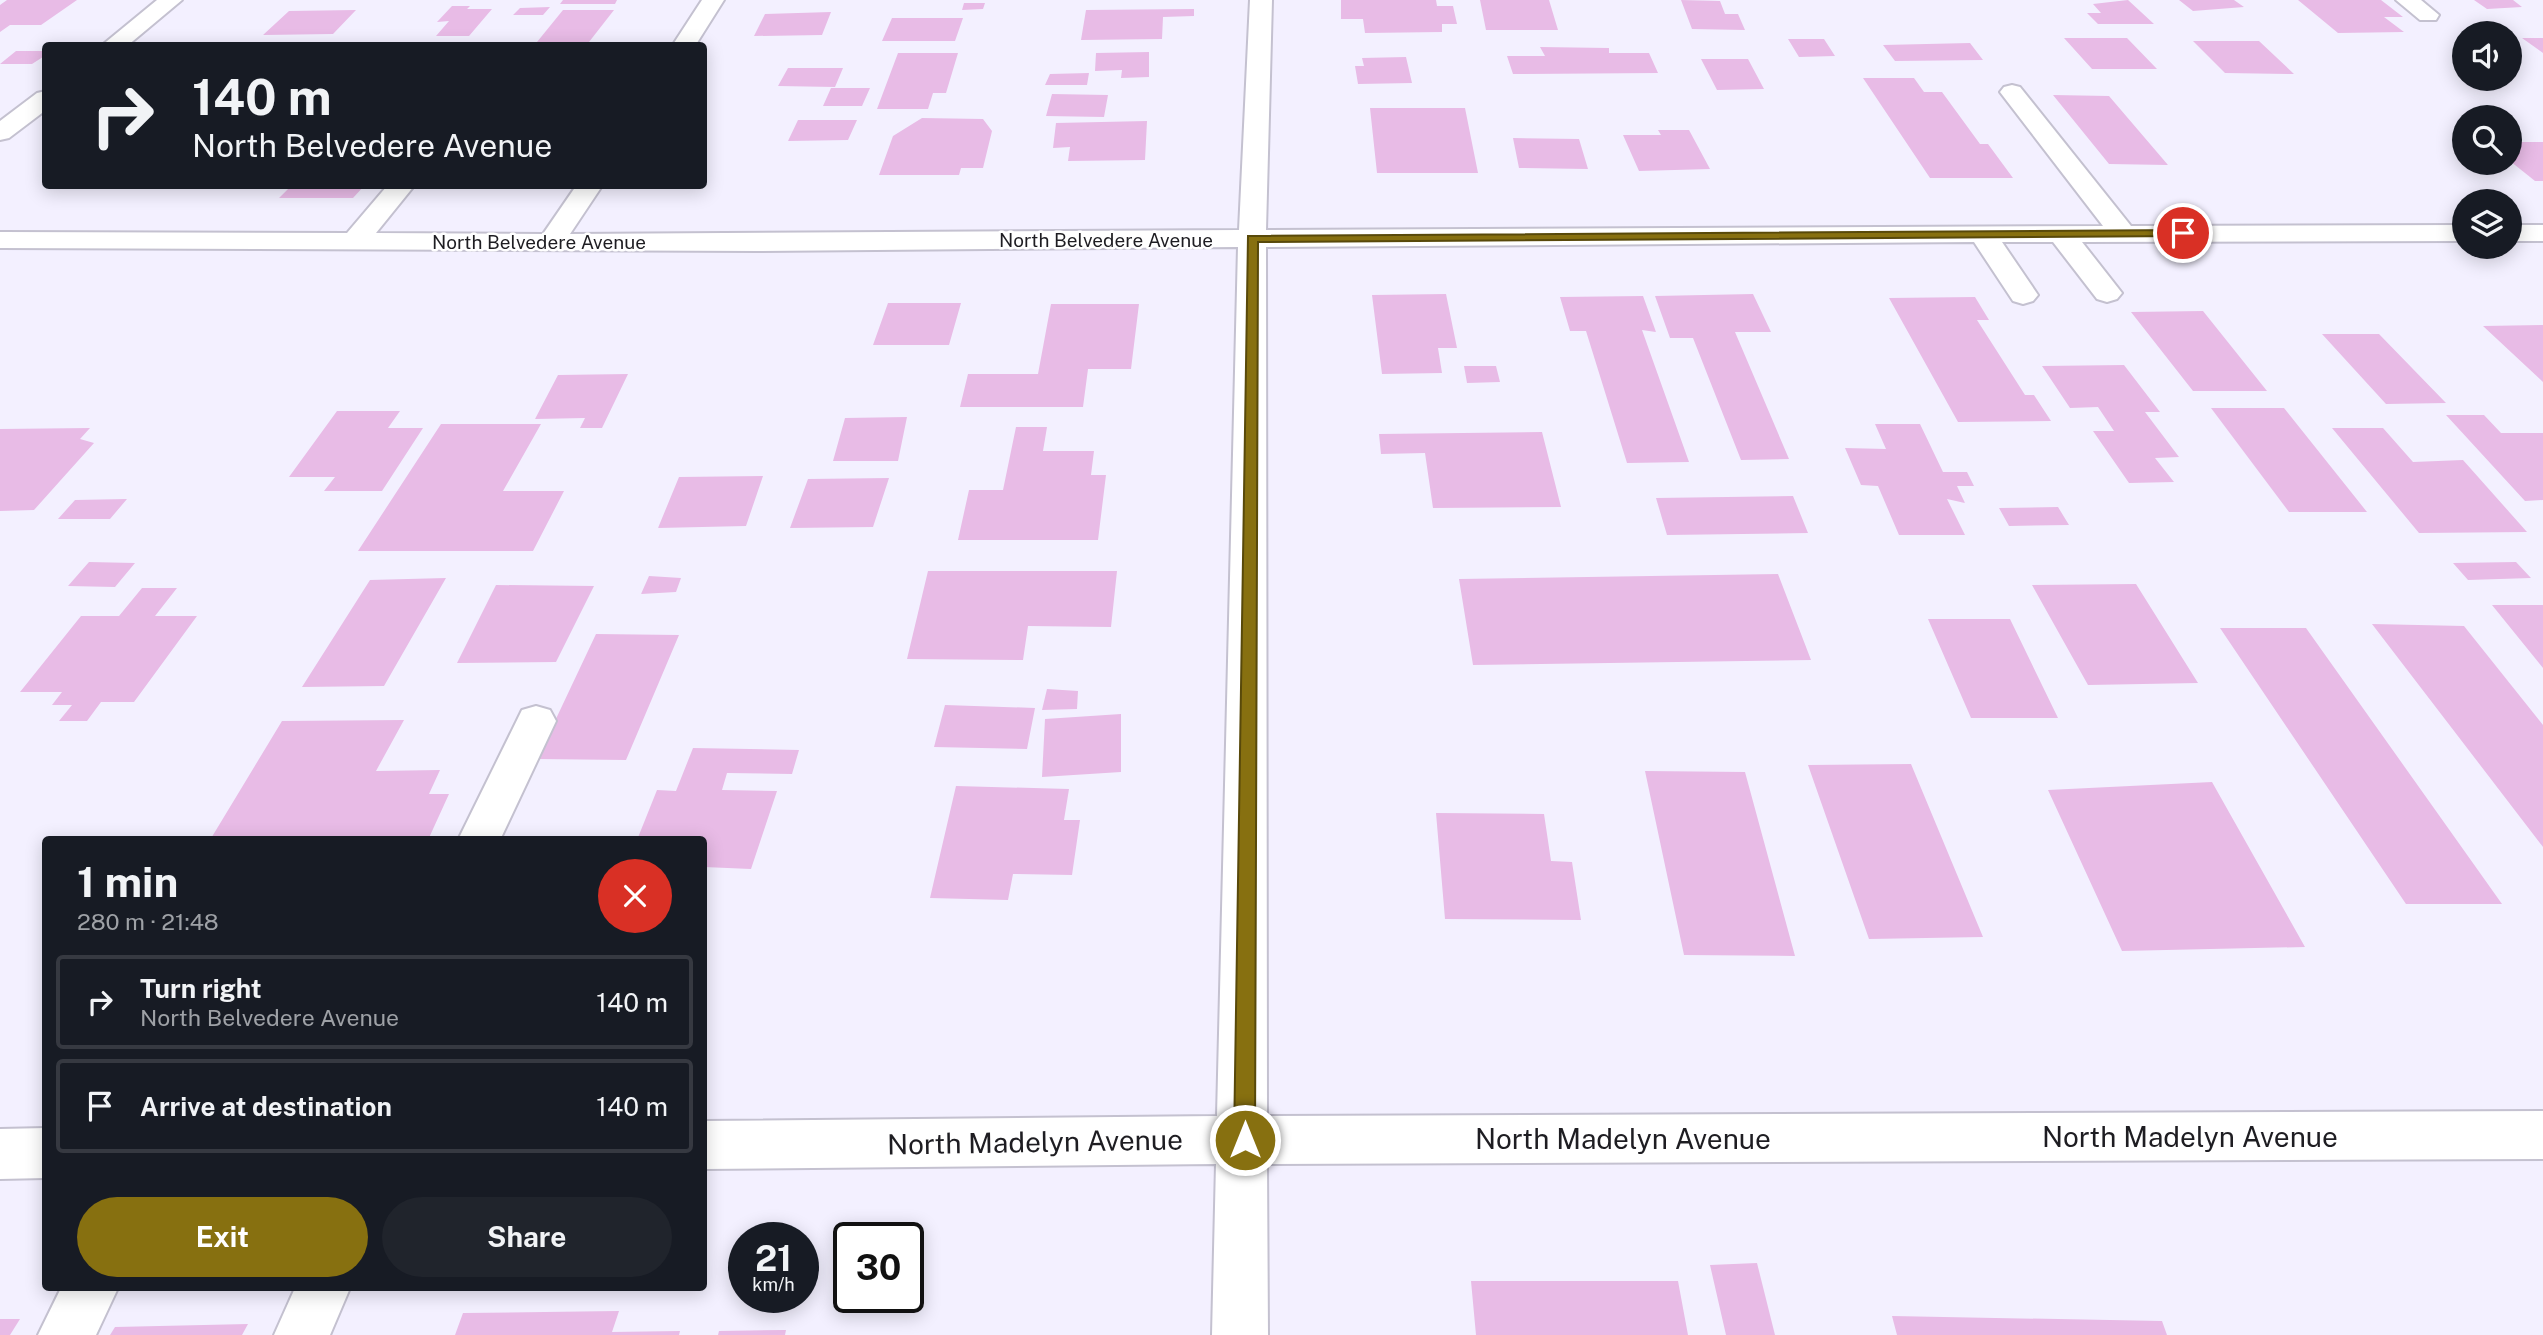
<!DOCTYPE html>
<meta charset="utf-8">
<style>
body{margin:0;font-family:"Public Sans",sans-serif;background:#20242c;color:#f1f3f6;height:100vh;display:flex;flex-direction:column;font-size:26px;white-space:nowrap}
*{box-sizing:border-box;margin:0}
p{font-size:23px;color:#9ea1a6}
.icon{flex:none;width:38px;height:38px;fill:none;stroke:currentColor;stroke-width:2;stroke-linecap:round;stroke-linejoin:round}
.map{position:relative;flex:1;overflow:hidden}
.panel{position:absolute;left:42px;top:836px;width:665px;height:455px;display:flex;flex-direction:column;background:#171b24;border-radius:7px;box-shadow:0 4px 18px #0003}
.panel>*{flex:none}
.top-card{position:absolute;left:42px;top:42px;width:665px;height:147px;border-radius:7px;box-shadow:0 4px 18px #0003;background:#171b24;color:#f1f3f6;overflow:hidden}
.buttons{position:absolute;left:2452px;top:21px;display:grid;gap:14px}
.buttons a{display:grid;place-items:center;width:70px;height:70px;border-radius:50%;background:#171b24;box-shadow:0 4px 18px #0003;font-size:35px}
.speed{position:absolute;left:728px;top:1222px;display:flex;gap:14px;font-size:35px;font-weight:700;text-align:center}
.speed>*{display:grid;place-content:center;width:91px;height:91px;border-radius:50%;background:#171b24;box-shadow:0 4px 18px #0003;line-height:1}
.speed small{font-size:18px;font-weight:400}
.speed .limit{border:4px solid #111;border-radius:10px;background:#fff;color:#111}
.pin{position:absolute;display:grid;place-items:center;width:60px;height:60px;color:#fff;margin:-30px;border:4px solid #fff;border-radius:50%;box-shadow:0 2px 7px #0007}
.me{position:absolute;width:77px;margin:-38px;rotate:0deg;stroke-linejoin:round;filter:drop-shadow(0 0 5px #0008)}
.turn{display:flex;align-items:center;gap:24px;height:147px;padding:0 35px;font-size:32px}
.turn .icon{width:91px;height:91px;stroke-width:2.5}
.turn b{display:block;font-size:49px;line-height:60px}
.round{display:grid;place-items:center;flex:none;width:74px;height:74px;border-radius:37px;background:#20242c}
.summary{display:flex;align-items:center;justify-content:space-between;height:119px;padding:0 35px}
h1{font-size:42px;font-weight:700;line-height:52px}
.cta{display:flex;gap:14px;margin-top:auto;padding:14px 35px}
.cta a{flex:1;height:80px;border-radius:42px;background:#877010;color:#fff;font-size:28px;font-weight:700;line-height:80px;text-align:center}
.cta a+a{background:#20242c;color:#f1f3f6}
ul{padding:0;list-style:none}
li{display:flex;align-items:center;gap:21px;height:94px;margin:0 14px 10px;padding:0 21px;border:4px solid #363941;border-radius:7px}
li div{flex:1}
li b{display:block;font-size:26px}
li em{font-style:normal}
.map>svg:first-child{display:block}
.building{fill:#e8bbe6}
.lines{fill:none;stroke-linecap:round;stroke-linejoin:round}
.minor-casing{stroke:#c4c1d0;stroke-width:4}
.minor{fill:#fff;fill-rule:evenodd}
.route{fill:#877010;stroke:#58490a;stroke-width:2}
.labels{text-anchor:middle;stroke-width:5;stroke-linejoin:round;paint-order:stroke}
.far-street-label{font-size:19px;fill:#1e1d22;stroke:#fff}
.near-street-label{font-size:28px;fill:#1e1d22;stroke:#fff}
</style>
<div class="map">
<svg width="2543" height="1335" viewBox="0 0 2543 1335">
<rect width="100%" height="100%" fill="#f3f0ff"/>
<!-- building -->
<path class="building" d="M7,0H77L41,25H10L0,32V5Z
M563,0H617L615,4H560Z
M1341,0H1436L1437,6H1453L1457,24H1442V32L1365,33L1363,19H1341Z
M1480,0H1549L1558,30H1486Z
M1681,0L1720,1L1725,14H1738L1745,30L1692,29Z
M2128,0L2154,24H2098L2087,13H2101L2093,4Z
M2179,0H2234L2244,7L2193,11Z
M2298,0H2381L2403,17H2384L2404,32L2338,33Z
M2474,0H2513L2522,7L2487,9Z
M964,3H985L983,9L962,10Z
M452,6H470L467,9H492L469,36H436L449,21L437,22Z
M550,7L543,15H513L520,8Z
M1194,9V16L1163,17L1162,39L1081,40L1086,10Z
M356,10L333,34L263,35L289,11Z
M563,10H614L589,42H537Z
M831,12L822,35L754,36L765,14Z
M892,18H963L955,41H882Z
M2064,38H2127L2157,69H2092Z
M2522,38H2543V53Z
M1788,39H1824L1835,56L1799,57Z
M2193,41H2259L2294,74L2225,73Z
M1970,43L1983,60L1895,61L1883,45Z
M1540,47L1609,48V53H1649L1658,73L1513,74L1507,56H1545Z
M16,51H46V55L32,64H0Z
M1149,52V77L1121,78L1122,70L1095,71L1096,53Z
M898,53H958L946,93H933L928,109H877Z
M1406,57L1412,83L1358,84L1355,66H1364L1362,58Z
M1701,59H1748L1764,89L1717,90Z
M788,68H843L835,87L778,86Z
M1089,73L1087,85H1045L1050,74Z
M1863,78H1914L1924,92H1942L1980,144H1988L2013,178H1930Z
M831,88H870L862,106H823Z
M1052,94L1108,95L1104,117L1046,116Z
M2053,95L2109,96L2168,165L2109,164Z
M1370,108H1465L1478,173H1377Z
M922,118L983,119L992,131L983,168H961L959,175H879L893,136Z
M798,120H857L848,140L788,141Z
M1147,121L1145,160L1068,161L1070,147L1053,148L1056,123Z
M1658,130H1689L1710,169L1639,171L1623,135H1661Z
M1513,138L1579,139L1588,169L1519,168Z
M2510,142H2543V181H2535L2510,161Z
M291,186H364L353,198H279Z
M1446,294L1457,348H1438L1442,373L1382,374L1372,295Z
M1753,294L1771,332H1735L1789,459L1741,460L1693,338H1670L1655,296Z
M1643,296L1656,332L1642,330L1689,462L1627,463L1586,331H1570L1560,297Z
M1975,297L1989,320H1977L2025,395H2034L2051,421L1958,422L1889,298Z
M888,303H961L949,345H873Z
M1051,304H1139L1131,369H1088L1083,407H960L968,374H1038Z
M2203,311L2267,391H2193L2131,312Z
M2543,325V382L2483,326Z
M2322,334H2379L2446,403L2386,404Z
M2124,365L2160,412H2145L2179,457L2155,458L2174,482L2129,483L2093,431H2114L2098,407L2070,408L2042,366Z
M1464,366H1496L1500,382L1467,383Z
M628,374L602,428H580L585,418L535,419L558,375Z
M2211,408H2284L2367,512H2289Z
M337,411H400L388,428H423L382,491H324L335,477H289Z
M2446,415H2484L2501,433H2543V500L2525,501Z
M907,417L898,461H833L845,418Z
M441,424H541L503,491H564L533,551H358Z
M1875,424H1920L1943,472H1967L1974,486H1957L1965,503L1947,499L1965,535H1899L1878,486L1861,485L1845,448L1886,449Z
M1016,427H1047L1043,451H1094L1091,475H1106L1098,540H958L969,490H1003Z
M90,428L80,439L94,443L34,510L0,511V429Z
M2332,428H2383L2413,462L2463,460L2527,532L2419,533Z
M1542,432L1561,507L1433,508L1425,453L1381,454L1379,434Z
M763,476L746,526L658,528L679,477Z
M889,478L873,527L790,528L808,479Z
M1793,496L1808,533L1667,535L1656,498Z
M127,499L110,519H58L75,500Z
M2058,507L2069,525L2009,526L1999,508Z
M89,562L135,563L115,587L68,586Z
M2516,562L2531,578L2468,580L2453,563Z
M928,571H1117L1111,627L1028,626L1023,660L907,659Z
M1778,574L1811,660L1473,665L1459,579Z
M649,576L681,578L676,592L641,594Z
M446,578L384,686L302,687L370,580Z
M2136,584L2198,683L2088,685L2032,585Z
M496,585L594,586L556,662L457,663Z
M142,588H177L155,616H197L134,702H101L87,721H59L72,705H52L62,692H20L81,616H119Z
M2492,605H2543V668Z
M1928,619H2010L2058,718H1971Z
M2372,624L2464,626L2543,725V847Z
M2220,628H2306L2502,904H2406Z
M596,634L679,635L626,760L537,759Z
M1047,689L1078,691L1077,709L1042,710Z
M945,705L1035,708L1027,749L934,747Z
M1121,714V772L1042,777L1045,719Z
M404,720L376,771L440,770L429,794H449L428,840H210L282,721Z
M693,748L799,750L792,774L727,773L722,790L777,791L751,869L704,867V840H637L657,790L676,791Z
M1911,764L1983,937L1869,939L1808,765Z
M1645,771L1745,772L1795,956L1684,955Z
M2212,782L2305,947L2122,951L2048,790Z
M956,786L1069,789L1064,820H1080L1072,875L1013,874L1008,900L930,898Z
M1436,813L1544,814L1551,861L1572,862L1581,920L1445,919Z
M1757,1263L1775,1335H1726L1710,1265Z
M1471,1281H1678L1688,1335H1476Z
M619,1311L612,1332L680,1331L679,1335H455L463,1313Z
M1892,1316L2162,1321L2167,1335H1897Z
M0,1319H20L10,1335H0Z
M248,1324L242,1335H110L115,1327Z
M786,1330L785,1335H718L719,1331Z"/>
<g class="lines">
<!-- minor casing -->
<g class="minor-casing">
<path id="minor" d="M157,0H182L127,46H101Z
M702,0H724L695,46H672Z
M1250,0H1272L1266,230L2103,226L2000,92L2004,87L2012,85L2020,87L2131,226L2464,225V241L2082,242L2122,293L2117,299L2107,302L2097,299L2053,242H2002L2038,295L2033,301L2023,304L2013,301L1974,242L1266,247L1267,1116L2543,1111V1159L1267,1164L1268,1335H1212L1216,1164L704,1169V1121L1217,1116L1238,247L757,251L0,248V232L347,233L387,186H414L376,233L543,234L576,186H602L570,234L1239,230Z
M2396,0H2421L2439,15L2436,20H2420Z
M46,91V110L9,138L0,140V121L37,93Z
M2510,225H2543V241H2510Z
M536,706L550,710L556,721L500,840H458L522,710Z
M46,1128V1178L0,1179V1129Z
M61,1288H118L96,1335H38Z
M295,1288H350L330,1335H274Z"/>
</g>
<!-- minor -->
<use href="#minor" class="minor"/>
</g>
<!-- route -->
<path class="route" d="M2183,230L2187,231V236L1258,242L1255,1140L1252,1147L1245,1150L1237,1147L1234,1140L1248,236Z"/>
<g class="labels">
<!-- far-street labels -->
<g class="far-street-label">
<text x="1106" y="247">North Belvedere Avenue</text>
<text x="539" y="249">North Belvedere Avenue</text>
</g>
<!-- near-street labels -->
<g class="near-street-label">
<text x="2190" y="1147">North Madelyn Avenue</text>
<text x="1623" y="1149">North Madelyn Avenue</text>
<text transform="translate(1035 1142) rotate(-1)" y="10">North Madelyn Avenue</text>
</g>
</g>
</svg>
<div class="buttons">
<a><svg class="icon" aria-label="sound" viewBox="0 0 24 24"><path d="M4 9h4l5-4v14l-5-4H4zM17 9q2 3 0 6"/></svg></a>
<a><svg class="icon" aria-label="search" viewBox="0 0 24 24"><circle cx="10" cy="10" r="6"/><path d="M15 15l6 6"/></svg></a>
<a><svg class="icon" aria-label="layers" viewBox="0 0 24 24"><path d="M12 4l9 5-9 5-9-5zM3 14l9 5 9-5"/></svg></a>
</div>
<div class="speed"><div>21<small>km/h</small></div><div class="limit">30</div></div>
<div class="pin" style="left:2183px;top:233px;background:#d93025"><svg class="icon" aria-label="arrive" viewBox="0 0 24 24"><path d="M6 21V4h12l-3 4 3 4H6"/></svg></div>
<svg class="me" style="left:1245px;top:1140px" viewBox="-20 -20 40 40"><circle r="17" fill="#877010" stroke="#fff" stroke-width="3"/><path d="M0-11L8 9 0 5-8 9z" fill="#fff"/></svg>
<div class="top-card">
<div class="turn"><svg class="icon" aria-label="right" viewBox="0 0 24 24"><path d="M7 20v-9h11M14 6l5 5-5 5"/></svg><div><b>140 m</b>North Belvedere Avenue</div></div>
</div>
<section class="panel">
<div class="summary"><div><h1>1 min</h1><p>280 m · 21:48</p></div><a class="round" style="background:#d93025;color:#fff"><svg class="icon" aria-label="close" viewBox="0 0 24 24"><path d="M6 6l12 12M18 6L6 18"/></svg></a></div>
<ul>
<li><svg class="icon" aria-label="right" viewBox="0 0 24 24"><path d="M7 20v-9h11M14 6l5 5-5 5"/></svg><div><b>Turn right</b><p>North Belvedere Avenue</p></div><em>140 m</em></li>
<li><svg class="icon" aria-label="arrive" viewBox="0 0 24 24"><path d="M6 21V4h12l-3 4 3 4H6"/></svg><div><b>Arrive at destination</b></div><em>140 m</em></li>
</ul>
<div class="cta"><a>Exit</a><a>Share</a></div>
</section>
</div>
